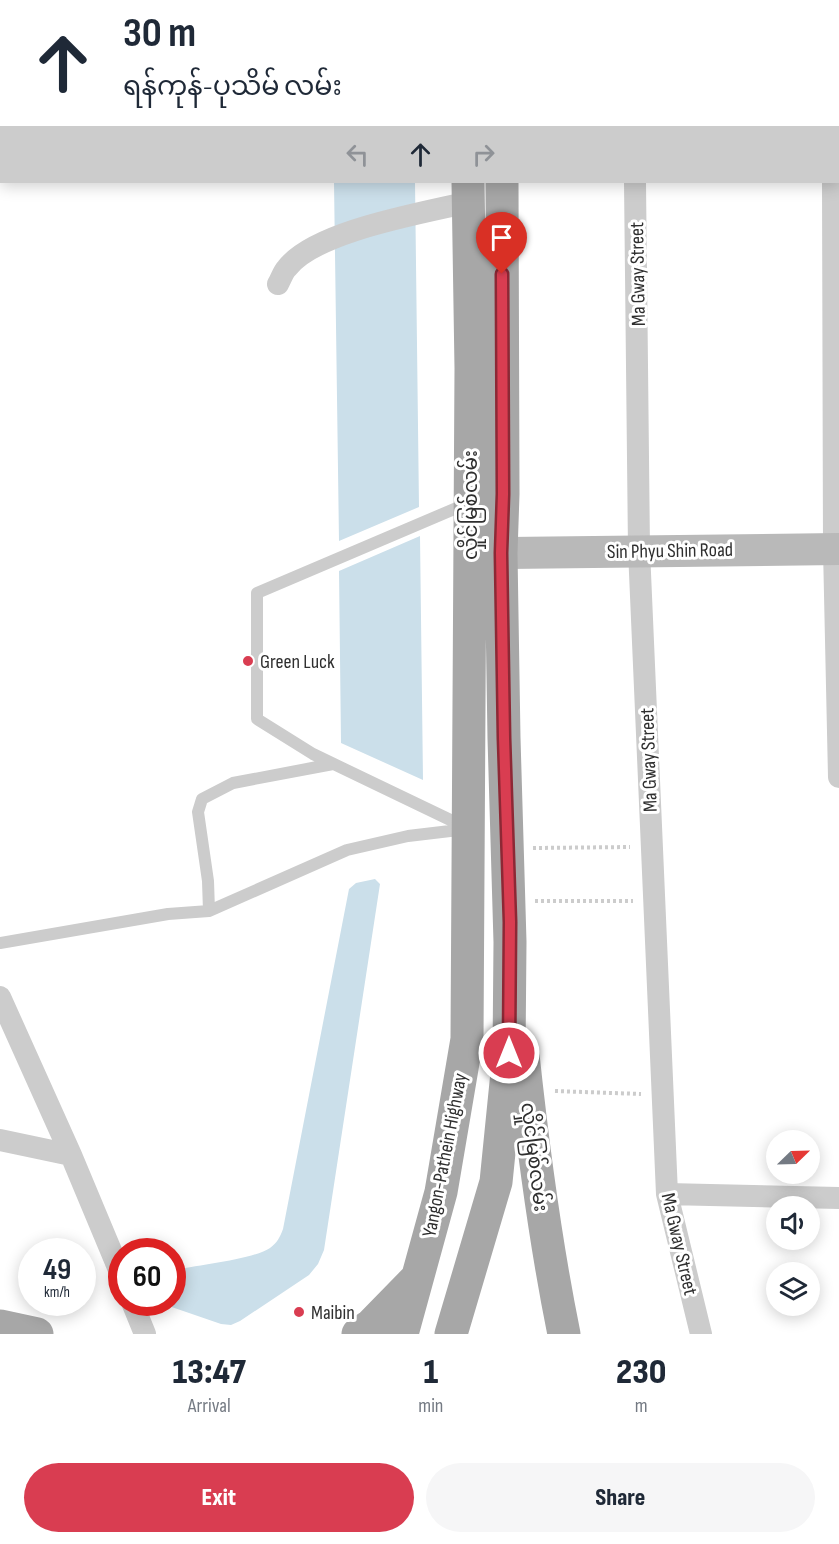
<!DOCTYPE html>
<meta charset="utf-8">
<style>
body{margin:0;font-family:"Sofia Sans Condensed","Noto Sans Myanmar",sans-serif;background:#f6f6f7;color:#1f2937;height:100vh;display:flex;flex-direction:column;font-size:22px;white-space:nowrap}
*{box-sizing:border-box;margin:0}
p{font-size:20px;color:#747a83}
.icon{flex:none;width:33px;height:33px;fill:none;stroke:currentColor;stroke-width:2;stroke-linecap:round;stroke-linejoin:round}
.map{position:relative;height:1334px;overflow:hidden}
.sheet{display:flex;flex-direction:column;background:#fff;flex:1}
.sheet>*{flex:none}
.guide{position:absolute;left:0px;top:0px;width:840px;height:183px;box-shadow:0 3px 15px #0003;background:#fff;color:#1f2937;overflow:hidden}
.needle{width:39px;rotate:67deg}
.controls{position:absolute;left:766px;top:1130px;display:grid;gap:12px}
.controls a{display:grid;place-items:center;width:54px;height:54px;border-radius:50%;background:#fff;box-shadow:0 3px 15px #0003;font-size:30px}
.speed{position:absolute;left:18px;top:1238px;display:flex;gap:12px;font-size:30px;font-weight:700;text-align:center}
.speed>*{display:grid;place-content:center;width:78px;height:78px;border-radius:50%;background:#fff;box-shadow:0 3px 15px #0003;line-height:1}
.speed small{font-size:15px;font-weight:400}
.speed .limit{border:9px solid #d22;background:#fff;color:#111}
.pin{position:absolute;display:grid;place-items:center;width:51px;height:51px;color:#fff;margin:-62px -26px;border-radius:50% 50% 50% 0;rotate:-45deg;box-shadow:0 0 6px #0007}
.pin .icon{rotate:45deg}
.me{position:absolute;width:66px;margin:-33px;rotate:0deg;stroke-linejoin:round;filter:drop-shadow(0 0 4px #0008)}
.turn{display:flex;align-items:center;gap:21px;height:126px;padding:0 24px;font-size:27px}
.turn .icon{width:78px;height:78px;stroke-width:2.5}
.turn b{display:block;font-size:42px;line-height:51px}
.lanes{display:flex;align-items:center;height:57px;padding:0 24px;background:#0003;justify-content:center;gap:30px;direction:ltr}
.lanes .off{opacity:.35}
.eta{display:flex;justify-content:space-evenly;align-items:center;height:102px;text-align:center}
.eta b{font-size:36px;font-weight:800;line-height:42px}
.cta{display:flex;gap:12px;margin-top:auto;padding:12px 24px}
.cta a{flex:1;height:69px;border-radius:36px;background:#d93d51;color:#fff;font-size:24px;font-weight:800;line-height:69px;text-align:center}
.cta a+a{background:#f6f6f7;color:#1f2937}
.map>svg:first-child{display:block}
.water{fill:#cbdfea}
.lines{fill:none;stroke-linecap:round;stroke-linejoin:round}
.path{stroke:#ccc;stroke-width:4;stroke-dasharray:3 3;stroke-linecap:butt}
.lane{stroke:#ccc;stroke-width:12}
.street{stroke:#ccc;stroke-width:22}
.secondary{stroke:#b9b9b9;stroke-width:32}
.primary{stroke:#a7a7a7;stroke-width:33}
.route-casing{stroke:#8d2835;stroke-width:15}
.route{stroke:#d93d51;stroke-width:10}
.poi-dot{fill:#d93d51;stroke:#fff;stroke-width:2}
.labels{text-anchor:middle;stroke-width:6;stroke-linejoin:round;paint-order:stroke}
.street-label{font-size:20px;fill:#2f2f2f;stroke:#fff}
.poi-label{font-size:20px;fill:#2f2f2f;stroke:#fff;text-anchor:start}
</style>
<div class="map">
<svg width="839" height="1334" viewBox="0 0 839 1334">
<rect width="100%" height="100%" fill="#fff"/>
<!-- water -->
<path class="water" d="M334,182H415L419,507L339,541Z
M420,536L423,780L341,743L339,571Z
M375,879L380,884L324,1250L318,1264L309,1275L240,1321L231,1325L221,1324L160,1303L159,1302H172L173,1270C195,1266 254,1259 270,1248C277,1243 280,1237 283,1229L349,889L356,883Z"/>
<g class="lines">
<!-- path -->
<path class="path" d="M533,848L630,847
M535,901H633
M555,1091L641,1094"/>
<!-- lane -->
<path class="lane" d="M465,827L313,754L257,719V593L466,504
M209,911L347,850L408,836L467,829
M0,943L168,914L209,911L208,881L198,812L202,799L233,783L333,764"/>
<!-- street -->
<path class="street" d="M632,0V2
M833,0V2
M635,182L639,550L667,1194L701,1334
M833,182L834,549L839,777
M278,284C281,279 283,272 287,268C315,231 423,213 469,202
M0,997L71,1155L122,1277
M0,1140L71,1155
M667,1194L839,1198
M132,1302L145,1334"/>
<!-- secondary -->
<path class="secondary" d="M501,553L839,549"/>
<!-- primary -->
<path class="primary" d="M466,0V2
M501,0V2
M523,1055C533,1148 545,1241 564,1334
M0,1326L37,1334
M358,1334L371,1325L415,1280
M402,1334L441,1192L467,1039L471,368L468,182
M451,1334L496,1182L509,1053L510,942L504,738L501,553L503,494L502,182"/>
</g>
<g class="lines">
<!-- route casing -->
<g class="route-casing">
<path id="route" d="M502,274L503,494L501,553L504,738L510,922L509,1053"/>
</g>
<!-- route -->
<use href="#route" class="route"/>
</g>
<!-- markers -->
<g class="poi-dot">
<circle cx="248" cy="661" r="6"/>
<circle cx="299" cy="1312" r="6"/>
</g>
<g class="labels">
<!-- street labels -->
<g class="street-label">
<text transform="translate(637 274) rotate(-91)" y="7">Ma Gway Street</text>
<text transform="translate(470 505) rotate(-90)" y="7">လှိုင်မြစ်လမ်း</text>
<text transform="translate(670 550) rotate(-1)" y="7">Sin Phyu Shin Road</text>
<text transform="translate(648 760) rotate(-92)" y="7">Ma Gway Street</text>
<text transform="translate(444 1155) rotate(-79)" y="7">Yangon-Pathein Highway</text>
<text transform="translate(535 1157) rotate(83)" y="7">လှိုင်မြစ်လမ်း</text>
<text transform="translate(680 1244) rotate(77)" y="7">Ma Gway Street</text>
</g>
<!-- poi labels -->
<g class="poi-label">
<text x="260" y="668">Green Luck</text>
<text x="311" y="1319">Maibin</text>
</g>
</g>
</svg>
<div class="controls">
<a><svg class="needle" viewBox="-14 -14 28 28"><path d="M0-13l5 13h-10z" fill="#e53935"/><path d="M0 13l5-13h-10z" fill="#747a83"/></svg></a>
<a><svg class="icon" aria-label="sound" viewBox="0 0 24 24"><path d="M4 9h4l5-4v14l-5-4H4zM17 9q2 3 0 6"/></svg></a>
<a><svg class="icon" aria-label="layers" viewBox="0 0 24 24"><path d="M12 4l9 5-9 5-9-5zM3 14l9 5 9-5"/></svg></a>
</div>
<div class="speed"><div>49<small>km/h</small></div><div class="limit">60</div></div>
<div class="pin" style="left:502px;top:274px;background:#d93025"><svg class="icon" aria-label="arrive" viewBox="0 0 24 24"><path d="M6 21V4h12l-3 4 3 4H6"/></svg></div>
<svg class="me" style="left:509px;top:1053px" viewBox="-20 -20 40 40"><circle r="17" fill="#d93d51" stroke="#fff" stroke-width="3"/><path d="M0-11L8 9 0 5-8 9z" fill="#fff"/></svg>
<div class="guide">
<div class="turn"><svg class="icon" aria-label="ahead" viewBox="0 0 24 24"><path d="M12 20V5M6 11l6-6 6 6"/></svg><div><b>30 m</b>ရန်ကုန်-ပုသိမ် လမ်း</div></div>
<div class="lanes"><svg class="icon off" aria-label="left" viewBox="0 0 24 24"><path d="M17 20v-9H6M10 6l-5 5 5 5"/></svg><svg class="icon" aria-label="ahead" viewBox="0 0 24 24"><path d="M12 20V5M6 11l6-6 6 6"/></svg><svg class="icon off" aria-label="right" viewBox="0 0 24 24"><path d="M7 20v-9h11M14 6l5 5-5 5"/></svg></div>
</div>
</div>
<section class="sheet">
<div class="eta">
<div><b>13:47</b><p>Arrival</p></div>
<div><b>1</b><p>min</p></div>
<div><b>230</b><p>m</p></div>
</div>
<div class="cta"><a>Exit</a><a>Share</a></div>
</section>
